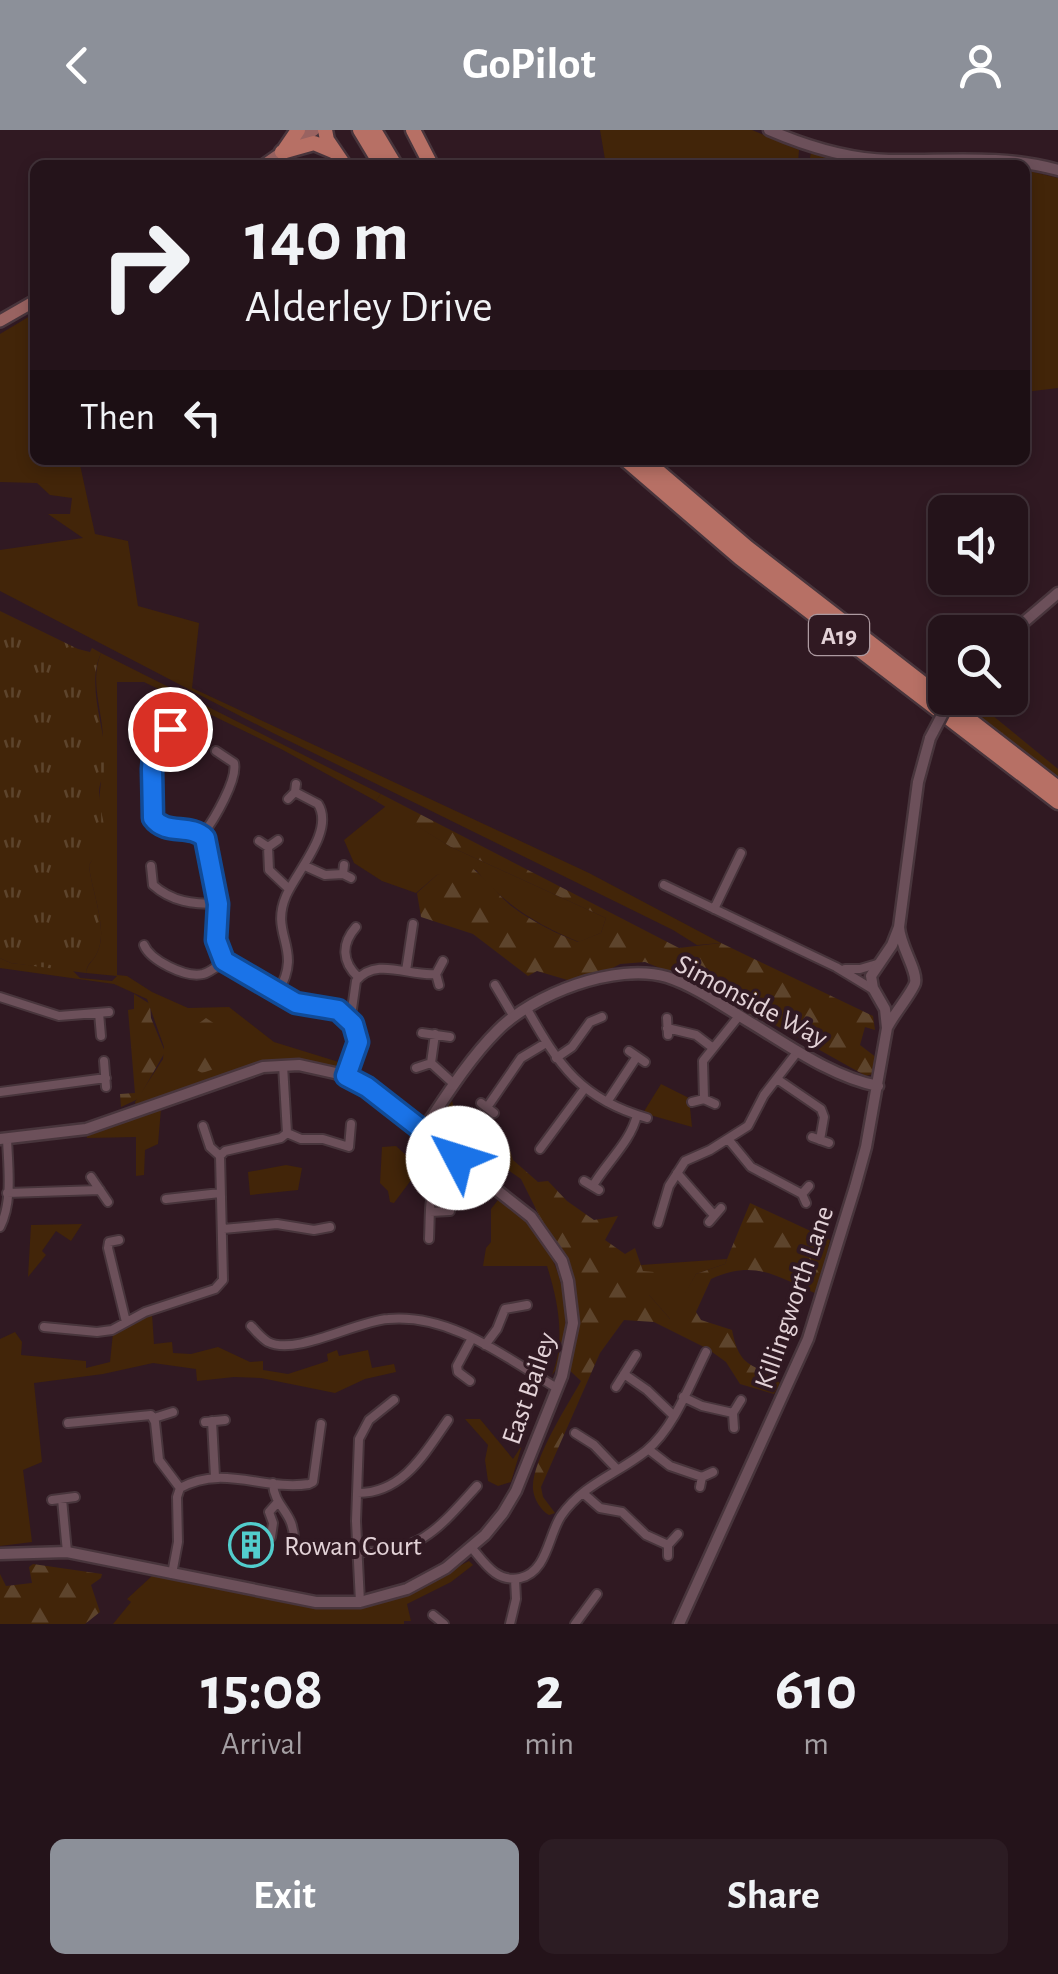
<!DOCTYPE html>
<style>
body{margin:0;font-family:"Alegreya Sans",sans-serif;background:#2c1c23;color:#f1f3f6;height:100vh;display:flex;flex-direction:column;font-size:38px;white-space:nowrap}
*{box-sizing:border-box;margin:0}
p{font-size:32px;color:#a39ea2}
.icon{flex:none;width:55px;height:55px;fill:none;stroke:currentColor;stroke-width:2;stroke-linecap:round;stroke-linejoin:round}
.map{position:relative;height:1494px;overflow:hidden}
.panel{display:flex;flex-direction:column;background:#24131a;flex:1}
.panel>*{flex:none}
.guide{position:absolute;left:30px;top:30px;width:1000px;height:305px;border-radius:15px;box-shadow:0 5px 15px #0003,0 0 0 2px #413239;background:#24131a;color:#f1f3f6;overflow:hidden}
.buttons{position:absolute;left:928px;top:365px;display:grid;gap:20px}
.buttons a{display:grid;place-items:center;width:100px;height:100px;border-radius:15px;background:#24131a;box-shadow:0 5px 15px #0003,0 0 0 2px #413239;font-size:50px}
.pin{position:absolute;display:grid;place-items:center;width:85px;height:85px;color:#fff;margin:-42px;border:5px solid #fff;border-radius:50%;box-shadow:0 2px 10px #0007}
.me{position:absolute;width:110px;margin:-55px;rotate:310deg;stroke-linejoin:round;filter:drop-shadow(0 0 8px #0008)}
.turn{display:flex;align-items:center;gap:35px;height:210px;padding:0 50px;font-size:45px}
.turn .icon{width:130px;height:130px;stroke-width:2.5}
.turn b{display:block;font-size:70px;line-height:85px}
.then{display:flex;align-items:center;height:95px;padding:0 50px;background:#0003;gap:20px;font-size:38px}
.eta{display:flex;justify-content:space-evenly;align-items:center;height:170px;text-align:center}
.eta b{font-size:60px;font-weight:700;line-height:70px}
.button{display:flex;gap:20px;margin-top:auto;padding:20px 50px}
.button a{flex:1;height:115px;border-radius:15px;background:#8c9099;color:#fff;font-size:40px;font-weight:700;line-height:115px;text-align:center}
.button a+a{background:#2c1c23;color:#f1f3f6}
header{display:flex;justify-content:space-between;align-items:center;height:130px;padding:0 50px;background:#8c9099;color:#fff;font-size:45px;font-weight:700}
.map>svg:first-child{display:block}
.green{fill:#422509}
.forest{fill:url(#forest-firs)}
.park{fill:url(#park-tufts)}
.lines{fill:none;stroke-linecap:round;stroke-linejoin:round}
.street-casing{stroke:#48353c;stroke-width:12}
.secondary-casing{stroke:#48353c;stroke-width:15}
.primary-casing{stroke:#48353c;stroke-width:16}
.highway-casing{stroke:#48353c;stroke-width:19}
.street{stroke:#6c505a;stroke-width:8}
.secondary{stroke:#6c505a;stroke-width:10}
.primary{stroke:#996361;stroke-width:11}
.highway{stroke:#b77065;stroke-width:14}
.secondary-bridge-casing{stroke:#48353c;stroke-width:15;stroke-linecap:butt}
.secondary-bridge{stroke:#6c505a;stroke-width:10}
.route-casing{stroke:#114b97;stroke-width:25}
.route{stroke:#1a73e8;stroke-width:18}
.labels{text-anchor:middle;stroke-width:8;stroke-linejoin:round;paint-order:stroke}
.shield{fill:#301922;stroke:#ad9aa1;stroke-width:2.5}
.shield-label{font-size:25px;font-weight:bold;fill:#e3d2d7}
.street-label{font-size:28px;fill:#e3d2d7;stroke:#301922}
.poi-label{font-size:28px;fill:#e3d2d7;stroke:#301922;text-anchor:start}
</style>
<header><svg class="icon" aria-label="back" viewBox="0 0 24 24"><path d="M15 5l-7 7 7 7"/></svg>GoPilot<svg class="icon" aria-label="person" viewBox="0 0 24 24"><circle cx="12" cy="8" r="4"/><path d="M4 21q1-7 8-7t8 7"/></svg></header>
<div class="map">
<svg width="1058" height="1494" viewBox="0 0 1058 1494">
<defs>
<pattern id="forest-firs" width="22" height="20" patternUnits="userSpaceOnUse" patternTransform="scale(2.5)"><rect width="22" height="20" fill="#422509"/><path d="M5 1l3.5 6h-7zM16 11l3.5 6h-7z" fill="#5d442c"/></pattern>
<pattern id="park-tufts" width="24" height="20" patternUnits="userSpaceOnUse" patternTransform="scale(2.5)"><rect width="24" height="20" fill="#422509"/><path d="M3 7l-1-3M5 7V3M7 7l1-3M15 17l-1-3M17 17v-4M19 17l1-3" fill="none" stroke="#5d442c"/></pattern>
</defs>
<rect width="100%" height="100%" fill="#301922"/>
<!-- green -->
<path class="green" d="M600,0H752L799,20L798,32H809L811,23L864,35H606Z
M1025,40L1058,48V258L1025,262Z
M35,183V330H79L95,404L128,411L138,476L199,493L192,558L589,743L721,813L697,815L673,800L273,603L0,461V420L83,408L48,384H70L72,368L50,365L37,353L0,352V204Z
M101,523L381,664L376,671L281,619L144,552H117V845L127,846L152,862L188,878L229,877L274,912L342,933L337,938L256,935L136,977L135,972L163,929L164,917L147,869L114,854L0,838V828L11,833L72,840L80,848L112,851L117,846L86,843C87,833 93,832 97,823C109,799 91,761 89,735L92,730C96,691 103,650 103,610C103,582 89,551 101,523Z
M386,676L451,717L606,788L601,803L579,812C539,796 503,774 476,740L437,745L416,763L382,751L354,733L344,710Z
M661,954L689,968L692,997L643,983Z
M161,979L158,1014L145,1020L144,1045L136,1046V1007L87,1008L86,1003Z
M396,1016L420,1038L394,1073L390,1072L388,1061L380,1053L382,1017Z
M286,1035L302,1038L298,1060L250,1065L248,1042Z
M498,1070C506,1077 517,1081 524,1088C554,1118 568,1160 565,1202C564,1217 562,1234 552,1245C566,1210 558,1171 547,1136H483L486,1118L491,1112V1079Z
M82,1094L71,1111L56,1101L42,1121L46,1125L28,1147L31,1095Z
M727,1129L725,1134L696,1144L671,1190L649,1165L641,1135Z
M152,1184L154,1214L172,1212L173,1223L191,1224L218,1217L250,1232L263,1231V1240L288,1244L328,1231L327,1224L337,1220L339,1226L368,1220L372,1238L394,1234L396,1242L365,1249L335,1263L261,1248L234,1247L197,1251L196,1239L153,1233L103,1244L34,1253L42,1332L23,1340L32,1412L0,1416V1209L15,1202L22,1212L21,1225L86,1231V1238L110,1232L113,1203Z
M465,1289H480L513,1329L522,1315L511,1352L498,1356L488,1351L485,1330L488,1315Z
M469,1431L473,1435L451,1452L407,1474L411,1491H404V1494H113L131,1472L127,1469L153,1445L306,1477L346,1479L376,1475L399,1467Z"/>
<!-- forest -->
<path class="forest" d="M959,568H982L987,581L1058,639V650L955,573Z
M381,664L679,818L721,813L873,886L875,900L865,897L860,915L877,928L873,944L866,946L775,895L749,885L680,846L645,832L620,834L599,845L571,851L537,841L528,846L473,804L421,787L417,763L437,745L467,735C485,745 497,766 514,778C533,792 557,804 578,812L601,803L606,788L451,717L376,671Z
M134,864L150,874L151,888L165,922L138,969L121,977L120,964L135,963L128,880L134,879Z
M206,888L218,896L222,930L217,938L202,943L193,938L194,897Z
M452,971C460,1000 477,1015 508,1014L513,1030L538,1052L548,1051L567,1071L594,1090L618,1086L605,1110L625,1124L635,1118L643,1141L654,1142L649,1165L670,1189L696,1144L725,1134L750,1073L830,1110L817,1164C776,1146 755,1129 711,1149L696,1182L701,1190L732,1200C740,1241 752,1230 780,1253L774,1264L740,1254L726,1232L708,1219L654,1192L624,1190L600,1223L541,1357L543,1367L555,1383L549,1385C541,1380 534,1370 533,1359C531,1332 567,1276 581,1251L565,1236L578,1188L574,1153L559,1115L544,1095L521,1049L437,991Z
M33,1434L102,1444L101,1448L91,1455L100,1482L85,1494H0V1444L6,1456L32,1453L29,1437Z"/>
<!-- park -->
<path class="park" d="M0,481L78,519L90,522L92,518L101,523C86,556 105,597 106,632C106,642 99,652 99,662C101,701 115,697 89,735C91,761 109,799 97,823C93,832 87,832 86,843L11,833L0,828Z"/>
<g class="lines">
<!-- street casing -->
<g class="street-casing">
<path id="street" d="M145,589L155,602L170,599
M155,602L151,639L155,692C169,703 187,695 203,704
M288,669L295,662L296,654
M203,704C212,723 215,751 218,772C220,792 209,815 226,832C231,837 293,871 300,874C327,882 354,875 358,912L346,946
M203,704C214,690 238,649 234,633L216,621
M259,711L268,717L278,710
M268,717L269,740L289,759
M344,735L343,744L351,748
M151,736L153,755C172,772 193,774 218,774
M305,736L325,745L343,744
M664,755L836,837L874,860
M714,779L741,723
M356,797C341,814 342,832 358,847
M144,815C150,830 185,848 203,844C211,842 217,836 224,831
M845,839H860L877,834
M406,841L413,794
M439,855L436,844L443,831
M495,855L514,887
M278,862C304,818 269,806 286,766C296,742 335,701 318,674L295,662
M0,867L59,886L109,882
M527,879C559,936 581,969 647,988
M99,883L101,906
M347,886L352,879L356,851C376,826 410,847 436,844
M667,888L668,905
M667,898L696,905L713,918
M422,903L450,907
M629,921L645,932
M556,928L572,917L590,892L602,887
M104,931L106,957
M431,933L435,904
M416,938L431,933L454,954
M777,949L821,979L824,987L820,1010
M0,962L106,948
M704,969L703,931L739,886
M607,972L636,928
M692,972L704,969L715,974
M481,973L494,983
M488,976L521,928L546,913
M203,996L210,1017L220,1026
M287,1003L301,1009H323L349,1017L351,994
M812,1007L829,1013
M728,1009L751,1037L802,1064
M540,1019L585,958
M677,1043L713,1084
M91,1047L108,1072
M584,1051L599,1060
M594,1054C608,1031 631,1011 637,985
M7,1063L100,1060
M166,1069L220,1063
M806,1073L802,1064L809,1056
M430,1082L450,1081
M709,1092L721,1078
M658,1093L669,1056L685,1031L710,1020L748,996L764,965L798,921
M0,1097C13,1071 8,1037 7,1008
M223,1099L277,1094L314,1100L330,1097
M429,1109C431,1064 426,1062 458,1029
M119,1110L109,1112L108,1118L126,1192
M251,1196C256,1201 261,1208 268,1212C296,1226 356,1191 388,1189C451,1183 506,1228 557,1258
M44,1197L97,1202L112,1200L145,1182L215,1159L223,1150L220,1026L225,1021L281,1008L287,1003L283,935
M485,1215L497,1199L505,1179L527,1175
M624,1244L647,1260L673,1285
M470,1251L458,1242L457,1236L472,1208
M616,1257L636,1225
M683,1267L702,1276L733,1283
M154,1288L173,1282
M212,1291L215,1347
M205,1292L225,1290
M68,1293L151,1285L155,1292L159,1330L180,1358
M734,1298L733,1283L741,1270
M575,1303L594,1315L616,1338
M648,1319L670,1336L702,1347
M273,1353C274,1378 294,1381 294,1410
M700,1357L702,1347L713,1342
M358,1363C403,1363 425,1323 448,1290
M583,1363L600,1378L622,1382L646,1405L668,1415
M62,1369L67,1422
M52,1370L75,1367
M271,1407L273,1393L269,1382L277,1373
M471,1417C484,1432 496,1453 520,1448C547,1442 548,1406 561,1386C583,1354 617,1344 646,1321C674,1298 690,1254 706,1222
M360,1422C421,1423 439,1398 477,1356
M668,1426V1415L678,1404
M172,1444L178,1412L177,1367L180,1358C223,1334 264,1361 309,1354L313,1352L321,1294
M360,1472L356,1391L359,1309L369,1290L394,1270
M433,1485L444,1494
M510,1494L516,1469L515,1449
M575,1494L597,1464"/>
</g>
<!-- secondary casing -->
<g class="secondary-casing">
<path id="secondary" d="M769,0C806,16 849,29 889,30C947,31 1001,24 1058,40
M1010,504L1058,463
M888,896C894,884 913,861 915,853C918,841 900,816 899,797L918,652L930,608
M424,999C446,966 469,929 497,901C533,864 616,832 667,847C695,856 723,876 748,891C788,915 832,947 878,956
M0,1009L86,999L263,937L299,935L335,943L367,957L531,1087L562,1131L568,1151L573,1193L562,1246L516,1361L503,1383L485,1405L446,1438L407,1459L360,1472H316L67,1422L0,1424
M679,1494L808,1209L855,1057L866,1017L887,898L885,879L873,858L871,846L892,815L899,797"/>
</g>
<!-- primary casing -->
<g class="primary-casing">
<path id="primary" d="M264,35L314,0
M0,191L35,171"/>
</g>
<!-- highway casing -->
<g class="highway-casing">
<path id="highway" d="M325,0L327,10L344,35
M360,0L381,35
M374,0L395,35
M413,0L431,35
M282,22L314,13L333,21
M283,22L298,0
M626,330L740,428L1058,672
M645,330L748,418L1058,658"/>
</g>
<!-- street -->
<use href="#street" class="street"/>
<!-- secondary -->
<use href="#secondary" class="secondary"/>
<!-- primary -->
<use href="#primary" class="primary"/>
<!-- highway -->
<use href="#highway" class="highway"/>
<!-- secondary-bridge casing -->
<g class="secondary-bridge-casing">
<path id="secondary-bridge" d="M930,608L951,568"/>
</g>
<!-- secondary-bridge -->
<use href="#secondary-bridge" class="secondary-bridge"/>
</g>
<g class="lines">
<!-- route casing -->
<g class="route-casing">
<path id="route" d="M170,599L155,602L152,639L153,688C166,706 190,693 205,708L218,774L216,810L224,831L296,873L338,880L353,894L358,912L346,946L367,957L458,1028"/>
</g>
<!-- route -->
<use href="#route" class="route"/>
</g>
<!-- icons -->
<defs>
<g id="building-ring" transform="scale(2.25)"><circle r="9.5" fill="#301922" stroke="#52cdcd" stroke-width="1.5"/><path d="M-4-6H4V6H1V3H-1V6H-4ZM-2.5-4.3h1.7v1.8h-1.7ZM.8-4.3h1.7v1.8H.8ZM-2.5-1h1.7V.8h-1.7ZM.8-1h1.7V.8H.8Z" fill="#52cdcd"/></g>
</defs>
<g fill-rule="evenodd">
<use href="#building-ring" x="251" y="1415"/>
</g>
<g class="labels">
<!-- shield labels -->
<rect class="shield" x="809" y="485" width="60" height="40" rx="8"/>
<g class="shield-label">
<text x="839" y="514">A19</text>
</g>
<!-- street labels -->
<g class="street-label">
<text transform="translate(752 870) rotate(28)" y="10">Simonside Way</text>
<text transform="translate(793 1167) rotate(-71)" y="10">Killingworth Lane</text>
<text transform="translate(528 1258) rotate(-71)" y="10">East Bailey</text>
</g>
<!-- poi labels -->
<g class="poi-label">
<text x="284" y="1425">Rowan Court</text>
</g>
</g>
</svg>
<div class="buttons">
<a><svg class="icon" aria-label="sound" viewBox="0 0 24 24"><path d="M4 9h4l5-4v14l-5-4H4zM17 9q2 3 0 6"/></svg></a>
<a><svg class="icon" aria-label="search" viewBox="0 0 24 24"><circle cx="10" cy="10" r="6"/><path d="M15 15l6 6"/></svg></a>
</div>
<div class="pin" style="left:170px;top:599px;background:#d93025"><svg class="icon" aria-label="arrive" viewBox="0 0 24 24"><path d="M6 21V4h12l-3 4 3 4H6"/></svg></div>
<svg class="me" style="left:458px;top:1028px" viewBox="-20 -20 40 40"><circle r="19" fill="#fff"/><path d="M0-13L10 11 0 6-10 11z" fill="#1a73e8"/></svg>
<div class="guide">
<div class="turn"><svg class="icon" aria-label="right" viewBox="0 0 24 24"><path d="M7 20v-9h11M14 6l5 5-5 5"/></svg><div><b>140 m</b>Alderley Drive</div></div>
<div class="then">Then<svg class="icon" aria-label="left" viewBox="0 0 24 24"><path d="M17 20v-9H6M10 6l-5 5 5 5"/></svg></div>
</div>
</div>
<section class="panel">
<div class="eta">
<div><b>15:08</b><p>Arrival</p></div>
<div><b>2</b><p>min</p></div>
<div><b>610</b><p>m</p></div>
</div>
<div class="button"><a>Exit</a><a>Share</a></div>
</section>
